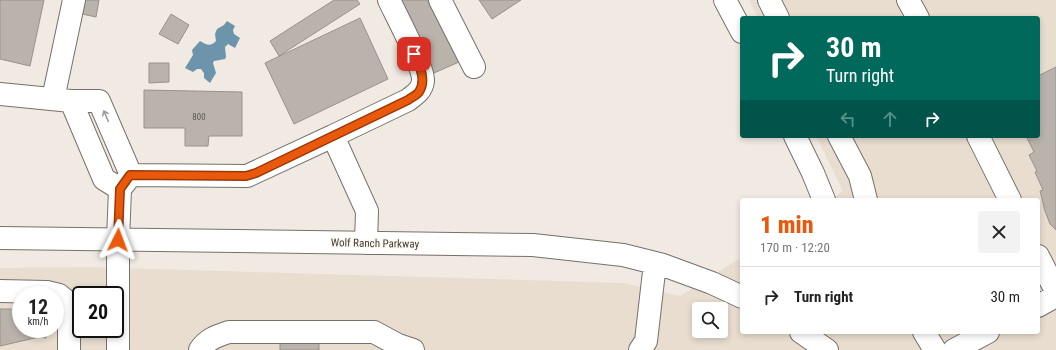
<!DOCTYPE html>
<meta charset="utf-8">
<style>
body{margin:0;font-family:"Roboto Condensed",sans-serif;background:#f2f2f2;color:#222;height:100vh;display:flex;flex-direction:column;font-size:15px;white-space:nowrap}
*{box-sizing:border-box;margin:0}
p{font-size:13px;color:#767676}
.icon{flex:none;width:22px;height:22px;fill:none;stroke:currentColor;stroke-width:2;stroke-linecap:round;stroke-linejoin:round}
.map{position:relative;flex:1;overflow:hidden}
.panel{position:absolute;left:740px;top:198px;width:300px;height:136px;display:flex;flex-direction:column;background:#fff;border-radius:4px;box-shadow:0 2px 6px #0003}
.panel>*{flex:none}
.banner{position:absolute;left:740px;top:16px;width:300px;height:122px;border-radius:4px;box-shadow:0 2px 6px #0003;background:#00695c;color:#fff;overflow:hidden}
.buttons{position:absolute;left:692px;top:302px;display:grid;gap:8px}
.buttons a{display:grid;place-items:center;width:36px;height:36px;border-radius:4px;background:#fff;box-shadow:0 2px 6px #0003;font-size:20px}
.speed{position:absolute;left:12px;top:286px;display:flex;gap:8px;font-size:20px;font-weight:700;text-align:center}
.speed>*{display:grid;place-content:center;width:52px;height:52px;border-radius:50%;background:#fff;box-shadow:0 2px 6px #0003;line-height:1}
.speed small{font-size:10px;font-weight:400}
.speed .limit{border:2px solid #111;border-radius:6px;background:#fff;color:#111}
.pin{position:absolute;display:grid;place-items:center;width:34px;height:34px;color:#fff;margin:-17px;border-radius:8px;box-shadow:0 2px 6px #0006}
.me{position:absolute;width:44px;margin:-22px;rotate:3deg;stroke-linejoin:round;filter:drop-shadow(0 0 3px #0008)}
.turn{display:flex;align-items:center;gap:14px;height:84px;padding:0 20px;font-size:18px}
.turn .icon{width:52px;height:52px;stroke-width:2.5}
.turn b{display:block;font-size:28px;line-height:34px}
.lanes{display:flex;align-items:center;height:38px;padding:0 20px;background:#0003;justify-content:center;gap:20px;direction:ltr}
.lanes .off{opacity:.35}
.round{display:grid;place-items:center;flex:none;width:42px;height:42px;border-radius:4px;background:#f2f2f2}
.headline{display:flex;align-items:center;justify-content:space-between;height:68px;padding:0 20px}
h1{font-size:24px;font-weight:800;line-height:30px;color:#ea580c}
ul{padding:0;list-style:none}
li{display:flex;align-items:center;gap:12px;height:60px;padding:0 20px;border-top:1px solid #e0e0e0}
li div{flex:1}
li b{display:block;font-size:15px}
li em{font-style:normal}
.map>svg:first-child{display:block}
.built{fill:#e8ddcf;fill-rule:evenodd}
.water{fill:#6c94aa}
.building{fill:#b9b3ab;stroke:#98928a}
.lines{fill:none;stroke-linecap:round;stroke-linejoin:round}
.minor-casing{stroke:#76716a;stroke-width:24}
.minor{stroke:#fff;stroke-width:22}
.oneway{stroke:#9e9e9c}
.route-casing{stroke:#983908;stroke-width:10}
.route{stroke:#ea580c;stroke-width:7}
.labels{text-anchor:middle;stroke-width:3;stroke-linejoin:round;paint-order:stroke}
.number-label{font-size:9px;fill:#5d5a56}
.street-label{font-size:11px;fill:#3e3c39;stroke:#fef8ef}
</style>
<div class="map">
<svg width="1056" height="350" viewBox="0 0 1056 350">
<rect width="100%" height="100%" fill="#f1eae2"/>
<!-- built -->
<path class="built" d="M749,0H1056V350H0V268L88,267L623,283L680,296L742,257V332H1038V200H830L843,191L816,136H1038V18H758ZM21,295H55V329H21ZM81,295H115V329H81ZM699,309H721V331H699Z"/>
<!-- water -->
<path class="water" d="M227,21L235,26L233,30L234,34L240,38L235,48L228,44L225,47L226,57L225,59L214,61L213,63L216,73L210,83L204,78V73L201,69H197L193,72L185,68L193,55L192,50L200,41C207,45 210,47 216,41L215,34L217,29L224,25Z"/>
<!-- building -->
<path class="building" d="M0,0H44L30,66L0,59Z
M85,0H99L96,17L82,14Z
M334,0H357L360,4L279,56L270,41Z
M400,0H430L459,62L434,73Z
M479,0H521L492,19Z
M171,14L189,25L178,44L159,34Z
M360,18L388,79L294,124L265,63Z
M149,63H169V82L149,83Z
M1056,67V230L1050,224L1045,211L1040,191L1043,190L1035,172L1037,171L1029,155L1034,152L1026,136H1038V76Z
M144,90L242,92V136H209L208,146H185V128H144Z
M0,309H21V329H46V338L39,337L0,346Z
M280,338H319V350H280Z"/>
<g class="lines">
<!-- minor casing -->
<g class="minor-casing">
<path id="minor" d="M440,0L474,67
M725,0L742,32
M769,0L778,18
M908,0L918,18
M0,94L71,101H99L131,175L120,189L118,240V350
M53,99L74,0
M71,101L104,179L120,189
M795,136L813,173L824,200
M839,136L860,176L866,200
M978,136L1010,200
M131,175L247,176L333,136
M0,238L533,245L623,255L663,265L712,283L742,297
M366,243L367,211L333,136L408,100C416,94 422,90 423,81C424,67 396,15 389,0
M1038,256L1056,291
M0,291L47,292L59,295L65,300L69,311V350
M1038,306L1056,296
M801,332L827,350
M924,332L935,350
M200,350C207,339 217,336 229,332H374L398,345L413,350
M640,350L646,341L655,263
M954,350L988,332"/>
</g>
<!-- minor -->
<use href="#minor" class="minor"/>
</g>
<!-- one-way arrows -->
<defs><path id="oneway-shaft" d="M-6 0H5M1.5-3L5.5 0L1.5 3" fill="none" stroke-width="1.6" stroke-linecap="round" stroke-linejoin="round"/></defs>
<use class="oneway" href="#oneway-shaft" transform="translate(106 116) rotate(-113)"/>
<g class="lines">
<!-- route casing -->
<g class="route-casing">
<path id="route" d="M118,240L120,189L130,175L246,176L256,173L408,100C412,97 417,95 419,92C427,80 419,65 414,54"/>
</g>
<!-- route -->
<use href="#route" class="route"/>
</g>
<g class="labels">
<!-- number labels -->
<g class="number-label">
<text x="199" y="120">800</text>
</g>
<!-- street labels -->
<g class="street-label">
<text transform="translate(375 243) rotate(1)" y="4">Wolf Ranch Parkway</text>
</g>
</g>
</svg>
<div class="buttons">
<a><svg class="icon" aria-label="search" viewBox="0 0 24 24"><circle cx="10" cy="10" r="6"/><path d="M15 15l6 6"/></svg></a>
</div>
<div class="speed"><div>12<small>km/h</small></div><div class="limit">20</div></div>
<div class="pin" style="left:414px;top:54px;background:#d93025"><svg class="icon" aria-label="arrive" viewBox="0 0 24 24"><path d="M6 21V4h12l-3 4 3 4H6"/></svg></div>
<svg class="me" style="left:118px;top:240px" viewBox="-20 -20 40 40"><path d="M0-17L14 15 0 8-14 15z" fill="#ea580c" stroke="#fff" stroke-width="4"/></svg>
<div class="banner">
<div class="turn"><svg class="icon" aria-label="right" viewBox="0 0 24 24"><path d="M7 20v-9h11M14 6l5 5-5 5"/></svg><div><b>30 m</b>Turn right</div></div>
<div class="lanes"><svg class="icon off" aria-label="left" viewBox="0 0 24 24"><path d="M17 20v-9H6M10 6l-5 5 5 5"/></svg><svg class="icon off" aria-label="ahead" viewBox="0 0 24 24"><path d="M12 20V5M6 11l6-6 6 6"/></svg><svg class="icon" aria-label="right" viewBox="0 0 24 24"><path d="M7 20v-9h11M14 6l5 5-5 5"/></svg></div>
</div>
<section class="panel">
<div class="headline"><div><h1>1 min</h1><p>170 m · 12:20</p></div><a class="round"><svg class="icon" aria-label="close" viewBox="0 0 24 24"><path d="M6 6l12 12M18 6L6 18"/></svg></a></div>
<ul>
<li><svg class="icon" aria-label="right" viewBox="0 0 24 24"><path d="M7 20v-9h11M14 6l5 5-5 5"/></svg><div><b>Turn right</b></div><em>30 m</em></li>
</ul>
</section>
</div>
